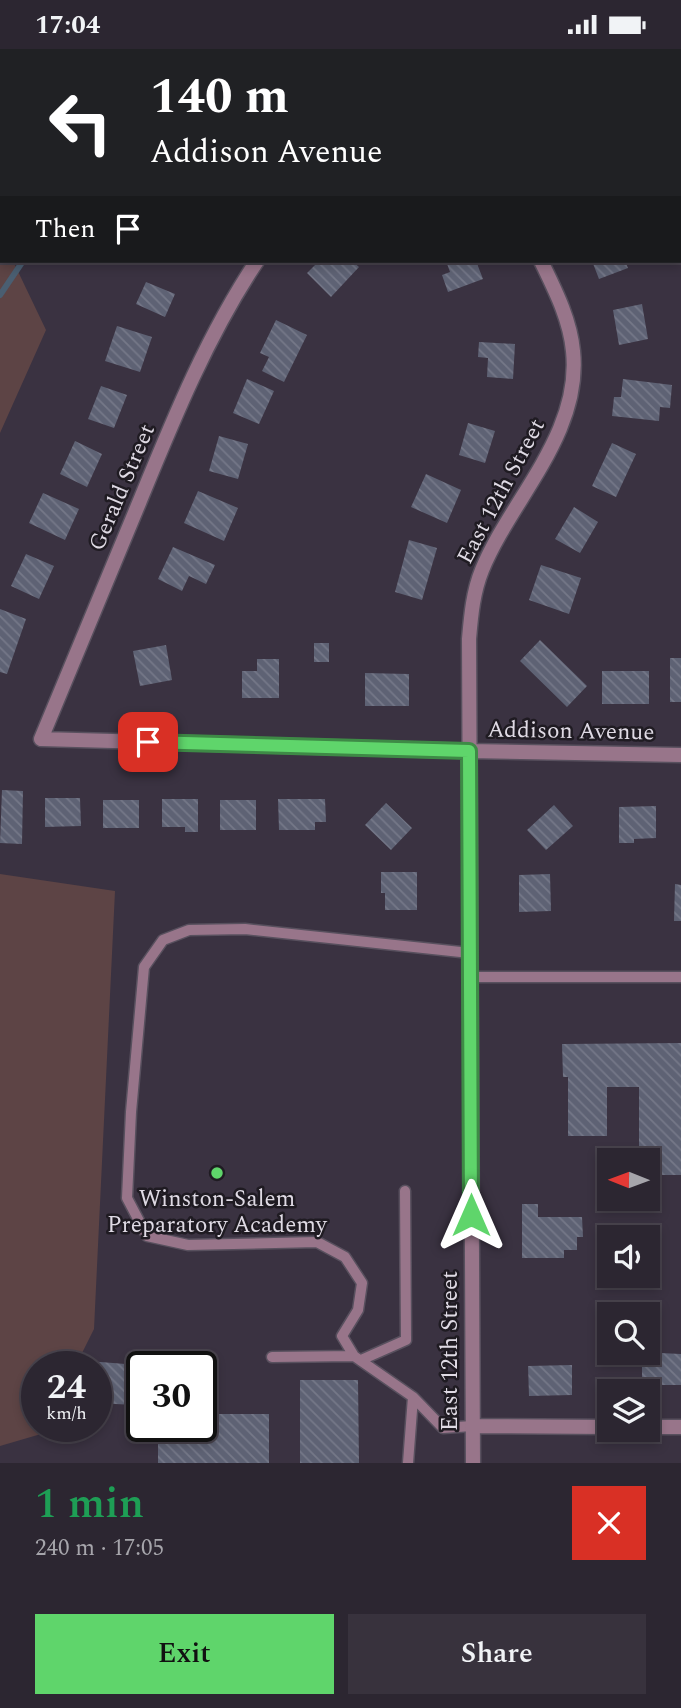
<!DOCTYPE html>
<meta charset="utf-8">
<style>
body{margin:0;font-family:Spectral,serif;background:#38323d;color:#f1f3f6;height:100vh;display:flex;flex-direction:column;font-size:26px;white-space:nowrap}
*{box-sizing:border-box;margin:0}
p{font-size:23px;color:#a6a5ab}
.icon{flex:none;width:38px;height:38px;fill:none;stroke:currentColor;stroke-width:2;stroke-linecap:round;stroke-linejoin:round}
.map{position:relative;height:1414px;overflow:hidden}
.panel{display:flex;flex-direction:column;background:#2c2631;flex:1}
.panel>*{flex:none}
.top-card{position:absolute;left:0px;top:0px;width:682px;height:214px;box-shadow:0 4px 10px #0003,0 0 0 2px #48434d;background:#202124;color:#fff;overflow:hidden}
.needle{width:46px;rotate:271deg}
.buttons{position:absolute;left:597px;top:1099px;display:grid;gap:14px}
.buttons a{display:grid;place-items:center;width:63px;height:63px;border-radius:0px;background:#2c2631;box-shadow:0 4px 10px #0003,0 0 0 2px #48434d;font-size:35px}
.speed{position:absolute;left:21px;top:1302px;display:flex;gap:14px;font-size:35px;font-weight:700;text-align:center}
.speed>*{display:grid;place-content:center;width:91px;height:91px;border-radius:50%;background:#2c2631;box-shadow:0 4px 10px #0003,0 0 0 2px #48434d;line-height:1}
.speed small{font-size:18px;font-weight:400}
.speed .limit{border:4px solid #111;border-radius:10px;background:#fff;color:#111}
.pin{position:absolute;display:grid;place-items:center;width:60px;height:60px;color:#fff;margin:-30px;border-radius:14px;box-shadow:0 4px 10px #0006}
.me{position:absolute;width:77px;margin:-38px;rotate:0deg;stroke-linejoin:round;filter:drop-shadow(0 0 5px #0008)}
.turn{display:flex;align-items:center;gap:24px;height:147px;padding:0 35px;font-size:32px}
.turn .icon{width:91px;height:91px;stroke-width:2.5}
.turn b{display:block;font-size:49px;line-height:60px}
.then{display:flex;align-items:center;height:66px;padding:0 35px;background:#0003;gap:14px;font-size:26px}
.round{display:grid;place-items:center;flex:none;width:74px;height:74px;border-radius:0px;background:#38323d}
.headline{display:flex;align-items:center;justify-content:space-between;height:119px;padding:0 35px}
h1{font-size:42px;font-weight:600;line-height:52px;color:#1e9e55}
.primary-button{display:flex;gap:14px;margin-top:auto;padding:14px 35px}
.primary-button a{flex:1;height:80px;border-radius:0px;background:#5fd56b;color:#111;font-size:28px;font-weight:600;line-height:80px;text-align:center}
.primary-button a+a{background:#38323d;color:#f1f3f6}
.status{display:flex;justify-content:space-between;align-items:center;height:49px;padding:0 35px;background:#2c2631;direction:ltr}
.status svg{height:19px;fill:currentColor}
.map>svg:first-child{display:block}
.green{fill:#5d4445}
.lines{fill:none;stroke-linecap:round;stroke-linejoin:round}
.stream{stroke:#4a5e71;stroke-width:6}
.building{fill:url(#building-back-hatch)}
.service-casing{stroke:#58505e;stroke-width:13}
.minor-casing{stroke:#58505e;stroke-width:17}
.service{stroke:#98758a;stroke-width:10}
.minor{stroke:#98758a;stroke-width:14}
.route-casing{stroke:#3e8a46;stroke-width:18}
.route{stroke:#5fd56b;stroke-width:12}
.poi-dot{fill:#5fd56b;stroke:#1f1b22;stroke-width:2.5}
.labels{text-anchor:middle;stroke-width:5;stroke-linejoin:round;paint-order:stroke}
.street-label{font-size:23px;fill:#dfdae4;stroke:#1f1b22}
.poi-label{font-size:23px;fill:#dfdae4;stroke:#1f1b22}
</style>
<div class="status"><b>17:04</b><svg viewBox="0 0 49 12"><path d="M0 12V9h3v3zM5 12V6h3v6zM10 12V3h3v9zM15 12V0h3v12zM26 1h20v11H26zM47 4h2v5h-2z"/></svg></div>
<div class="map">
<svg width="681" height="1414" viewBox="0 0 681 1414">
<defs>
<pattern id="building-back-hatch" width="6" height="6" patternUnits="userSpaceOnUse" patternTransform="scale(1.75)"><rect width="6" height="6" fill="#5e6274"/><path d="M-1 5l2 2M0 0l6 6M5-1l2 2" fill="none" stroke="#757888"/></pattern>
</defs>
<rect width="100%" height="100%" fill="#3a3241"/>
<!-- green -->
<path class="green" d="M0,185L2,212H13L46,281L0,384Z
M0,825L115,842L94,1280L75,1318H37V1377H45L41,1385L0,1397Z"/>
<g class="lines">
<!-- stream -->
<path class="stream" d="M155,2L156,0
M0,246L23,212"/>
</g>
<!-- building -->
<path class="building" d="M319,212H352L359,218L331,248L307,224Z
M446,212H476L483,230L448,243L442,226L450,223Z
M592,212H625L628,219L599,230Z
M146,233L175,245L165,268L136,255Z
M642,255L648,290L619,296L613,261Z
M276,271L307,286L284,333L262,322L269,308L260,304Z
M117,277L152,288L140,323L105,312Z
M479,293L515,295L513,330L487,328L488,309L478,308Z
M247,330L274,342L259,375L233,364Z
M623,330L672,336L670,359L660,358L659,372L612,367L614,348H621Z
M101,337L127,346L114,379L88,370Z
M468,374L495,382L485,414L459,406Z
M219,387L248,395L238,430L209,422Z
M75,392L102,405L87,438L60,425Z
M612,394L636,405L616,448L592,437Z
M426,425L461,441L447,474L411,458Z
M198,442L238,459L224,492L184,474Z
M43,444L79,460L65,491L29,474Z
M574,458L598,473L580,504L555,490Z
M409,491L437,499L422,551L395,543Z
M173,498L215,516L206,535L189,527L182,542L158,530Z
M26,505L54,517L39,550L11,537Z
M541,516L581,529L569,565L529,551Z
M0,560L26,570L7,625L0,623Z
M540,591L587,637L567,658L520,612Z
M314,594H329V613H314Z
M166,596L172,631L140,637L133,602Z
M670,609H681V653H670Z
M257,610H279V649H242V622H257Z
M602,622H649V655H602Z
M365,624L409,625V657H365Z
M2,741L23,742L22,795L0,794Z
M45,749H80L81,777L45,778Z
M162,750H198V783H185V778H162Z
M278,750H325L326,773H315V781H279Z
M103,751H139V779H103Z
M220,751H256V781H220Z
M386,754L412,779L391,801L365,776Z
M554,756L573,777L546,801L527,781Z
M656,757V789L634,790V794H619V758Z
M381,823H417V861H385V844H381Z
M550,825L551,862L519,863V826Z
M675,835L681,836V872H674Z
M681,994V1126H648V1111H639V1038H607V1087H568V1028H563L562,995Z
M522,1155H538V1168H582L583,1188H577V1201H564V1209H522Z
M648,1298H660V1304L681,1305V1336H642V1304H648Z
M88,1312L138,1316L135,1356L96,1354V1318H88Z
M572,1316V1346L529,1347L528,1317Z
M300,1331H358L359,1414H300Z
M214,1351V1365H269V1414H158V1377H201V1352Z"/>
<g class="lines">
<!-- service casing -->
<g class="service-casing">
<path id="service" d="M470,928H681
M354,1307L342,1287L358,1261L362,1234L345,1208L317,1193L188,1196L147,1187L127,1149L131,1063L144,918L163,891L189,881L245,880L470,904
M272,1308L354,1307L413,1348L443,1379L472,1377
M361,1311L406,1291L405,1142
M408,1414L413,1348"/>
</g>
<!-- minor casing -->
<g class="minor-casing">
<path id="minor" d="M493,2L495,0
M257,212C207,287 173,371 139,454C106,533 74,611 41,690L469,702L681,706
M472,1377L609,1378
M648,1378H681
M473,1414L469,590C471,567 473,543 482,521C511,450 582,385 573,302C570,270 555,241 541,212"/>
</g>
<!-- service -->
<use href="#service" class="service"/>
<!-- minor -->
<use href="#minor" class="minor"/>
</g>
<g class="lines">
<!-- route casing -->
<g class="route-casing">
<path id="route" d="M148,693L469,702L471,1166"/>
</g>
<!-- route -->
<use href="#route" class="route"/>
</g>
<!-- markers -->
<circle class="poi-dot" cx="217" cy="1124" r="7"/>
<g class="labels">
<!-- street labels -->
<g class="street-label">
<text transform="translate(121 438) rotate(-67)" y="8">Gerald Street</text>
<text transform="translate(500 442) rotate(-62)" y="8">East 12th Street</text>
<text transform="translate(571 681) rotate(1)" y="8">Addison Avenue</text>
<text transform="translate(449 1302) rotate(-90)" y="8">East 12th Street</text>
</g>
<!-- poi labels -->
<g class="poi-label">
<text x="217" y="1157">Winston-Salem<tspan x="217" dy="26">Preparatory Academy</tspan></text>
</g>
</g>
</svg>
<div class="buttons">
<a><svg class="needle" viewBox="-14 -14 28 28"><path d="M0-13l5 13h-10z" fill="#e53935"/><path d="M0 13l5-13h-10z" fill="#a6a5ab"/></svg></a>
<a><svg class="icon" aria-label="sound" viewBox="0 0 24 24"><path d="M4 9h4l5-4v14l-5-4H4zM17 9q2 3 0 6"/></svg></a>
<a><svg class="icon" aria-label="search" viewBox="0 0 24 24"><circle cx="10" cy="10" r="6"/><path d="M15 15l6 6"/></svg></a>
<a><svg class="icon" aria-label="layers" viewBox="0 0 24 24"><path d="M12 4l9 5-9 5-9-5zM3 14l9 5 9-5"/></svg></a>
</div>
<div class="speed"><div>24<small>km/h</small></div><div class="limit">30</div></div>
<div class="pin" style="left:148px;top:693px;background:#d93025"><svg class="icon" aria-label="arrive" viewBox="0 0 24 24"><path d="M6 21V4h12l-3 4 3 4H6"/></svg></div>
<svg class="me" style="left:471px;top:1166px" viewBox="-20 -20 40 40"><path d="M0-17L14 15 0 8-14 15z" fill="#5fd56b" stroke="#fff" stroke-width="4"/></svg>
<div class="top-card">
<div class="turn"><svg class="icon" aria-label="left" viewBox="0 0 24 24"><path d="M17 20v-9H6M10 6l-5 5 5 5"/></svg><div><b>140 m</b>Addison Avenue</div></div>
<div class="then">Then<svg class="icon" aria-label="arrive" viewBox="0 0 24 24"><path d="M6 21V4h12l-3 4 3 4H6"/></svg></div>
</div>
</div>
<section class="panel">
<div class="headline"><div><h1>1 min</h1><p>240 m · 17:05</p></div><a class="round" style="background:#d93025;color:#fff"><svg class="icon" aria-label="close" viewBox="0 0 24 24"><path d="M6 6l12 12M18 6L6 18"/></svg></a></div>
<div class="primary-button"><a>Exit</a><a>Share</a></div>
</section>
